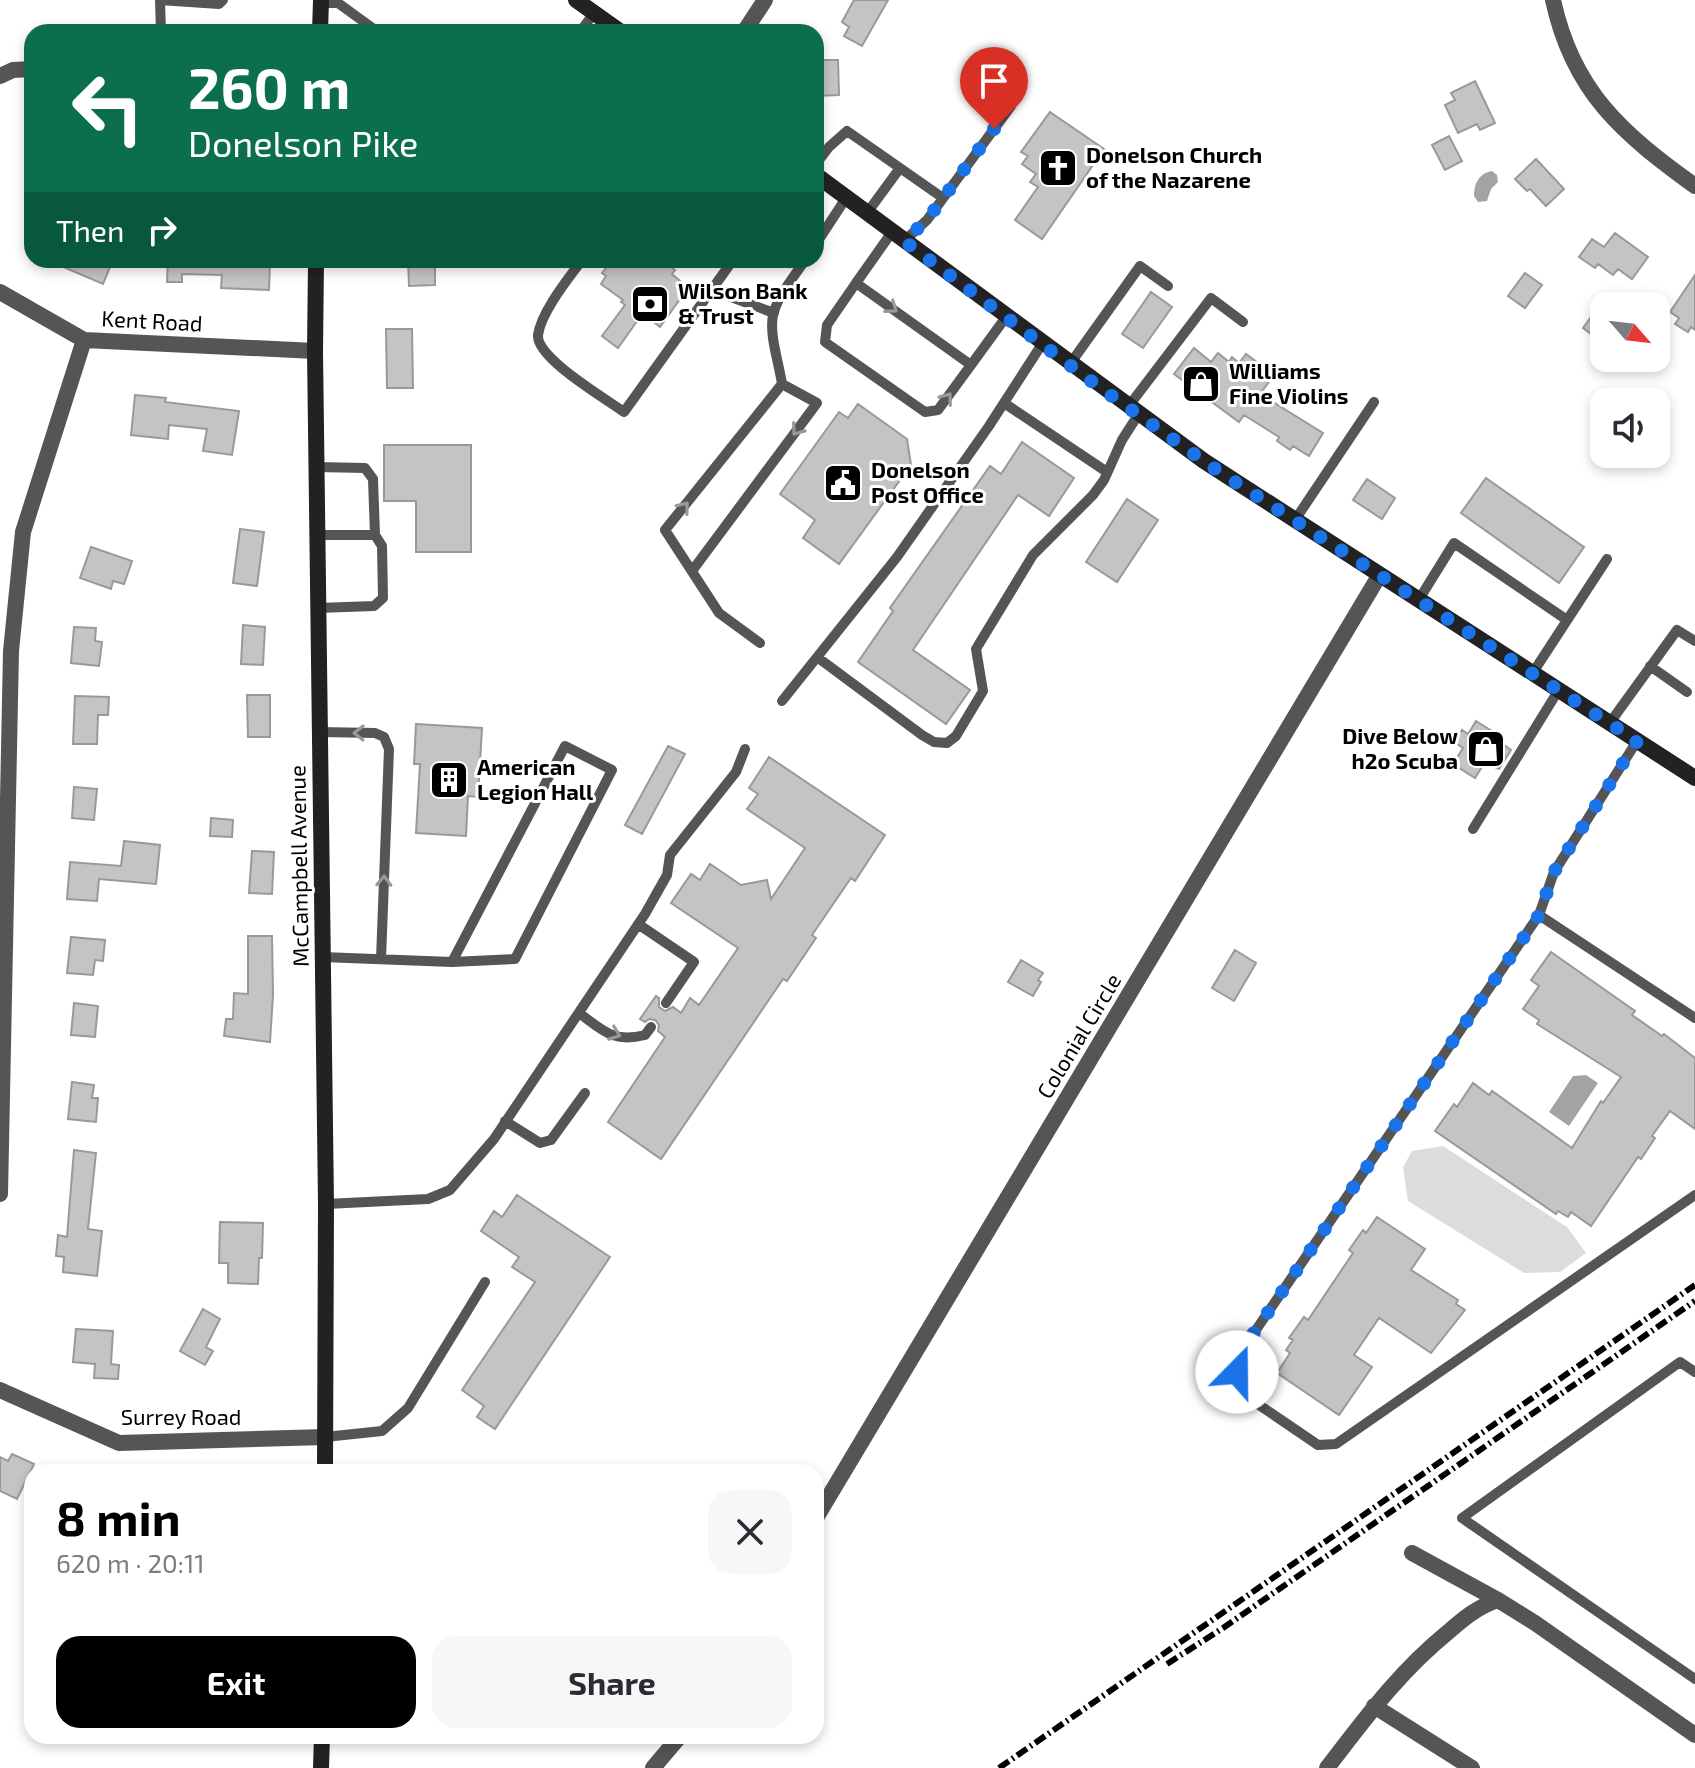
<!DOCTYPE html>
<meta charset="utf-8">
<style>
body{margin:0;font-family:"Exo 2",sans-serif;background:#f7f7f7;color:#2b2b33;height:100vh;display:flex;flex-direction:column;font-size:30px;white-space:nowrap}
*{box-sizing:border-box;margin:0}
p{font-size:26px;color:#7c7c81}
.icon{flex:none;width:44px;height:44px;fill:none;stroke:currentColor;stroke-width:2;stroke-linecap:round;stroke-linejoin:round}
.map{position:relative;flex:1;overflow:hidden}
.details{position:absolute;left:24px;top:1464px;width:800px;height:280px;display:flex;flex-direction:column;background:#fff;border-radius:24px;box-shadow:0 4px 12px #0003}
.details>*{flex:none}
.guide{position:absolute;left:24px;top:24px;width:800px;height:244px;border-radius:24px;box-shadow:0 4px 12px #0003;background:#0b6e4f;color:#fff;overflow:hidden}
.needle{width:52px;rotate:118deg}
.tools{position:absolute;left:1590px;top:292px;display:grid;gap:16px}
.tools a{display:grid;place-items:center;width:80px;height:80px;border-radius:16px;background:#fff;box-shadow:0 4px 12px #0003;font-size:40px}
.pin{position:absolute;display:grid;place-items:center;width:68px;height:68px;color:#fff;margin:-82px -34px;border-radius:50% 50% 50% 0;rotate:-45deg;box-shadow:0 0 8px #0007}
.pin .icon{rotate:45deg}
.me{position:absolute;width:88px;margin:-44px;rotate:22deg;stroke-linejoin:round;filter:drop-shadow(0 0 6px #0008)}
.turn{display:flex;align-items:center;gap:28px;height:168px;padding:0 32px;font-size:36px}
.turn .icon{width:104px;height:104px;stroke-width:2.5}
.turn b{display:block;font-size:56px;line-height:68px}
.then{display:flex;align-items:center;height:76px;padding:0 32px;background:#0003;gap:16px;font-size:30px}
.round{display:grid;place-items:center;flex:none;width:84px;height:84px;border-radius:24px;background:#f7f7f7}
.summary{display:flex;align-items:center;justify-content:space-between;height:136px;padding:0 32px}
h1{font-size:48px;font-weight:700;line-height:60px;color:#000}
.action{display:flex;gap:16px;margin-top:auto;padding:16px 32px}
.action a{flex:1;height:92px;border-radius:24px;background:#000;color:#fff;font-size:32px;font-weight:700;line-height:92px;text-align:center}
.action a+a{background:#f7f7f7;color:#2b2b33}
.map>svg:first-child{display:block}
.green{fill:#dcdcdc}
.water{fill:#a3a3a3}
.building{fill:#c4c4c4;stroke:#999;stroke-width:2}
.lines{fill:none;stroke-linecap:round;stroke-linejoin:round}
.lane{stroke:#555;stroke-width:10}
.street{stroke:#555;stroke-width:16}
.secondary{stroke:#222;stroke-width:16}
.rail{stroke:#000;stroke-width:6;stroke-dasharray:12 4 2 4;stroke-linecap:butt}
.oneway{stroke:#999}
.route{stroke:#1a73e8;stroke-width:14;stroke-dasharray:0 25.2}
.labels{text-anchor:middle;stroke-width:6;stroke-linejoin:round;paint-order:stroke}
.poi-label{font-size:22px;font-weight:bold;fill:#000;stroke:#fff;text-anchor:start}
.street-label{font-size:22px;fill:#000;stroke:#fff}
</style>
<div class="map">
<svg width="1695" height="1768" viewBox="0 0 1695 1768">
<rect width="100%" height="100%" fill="#fff"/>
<!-- green -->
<path class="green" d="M1443,1146L1567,1227L1586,1253L1560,1272L1524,1273L1408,1201L1403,1167L1412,1151Z"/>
<!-- water -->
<path class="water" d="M1492,171L1497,175L1498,182L1491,189L1487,201L1478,202L1474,196C1474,184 1479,173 1492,171Z
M1586,1075L1598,1083L1569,1126L1549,1112L1573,1076Z"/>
<!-- building -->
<path class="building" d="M854,0H888L862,46L844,36L849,27L842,22Z
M816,60H838L839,95L816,96Z
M1475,81L1495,123L1480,130L1477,124L1458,133L1445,105L1455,100L1451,93Z
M1050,112L1104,149L1042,239L1015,220L1038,187L1030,182L1036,174L1022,164L1028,156L1021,152Z
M1449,136L1462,161L1445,170L1432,145Z
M1536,159L1564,189L1546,206L1530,189L1527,191L1515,179Z
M1615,233L1648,257L1632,279L1618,269L1613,275L1598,264L1595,268L1579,257L1592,239L1604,247Z
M47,260H113L103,284Z
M168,260L270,263L269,290L221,288L222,275L182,274V282H167Z
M408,260H435V285L409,286Z
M612,260H661L675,270L672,274L688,288L660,327L650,319L648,322L640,317L618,348L602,336L625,305L621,302L623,300L601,284L606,276L602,273Z
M1525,273L1542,285L1525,308L1508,296Z
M1695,275V330L1691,327L1688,332L1675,324L1679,318L1670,312Z
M1151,292L1172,307L1143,348L1122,334Z
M1604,299V331L1598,339L1583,328Z
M386,329H412L413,388H387Z
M1194,348L1211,362L1218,353L1229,362L1232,357L1239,363L1246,354L1274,375L1260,394L1323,433L1309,456L1293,446L1290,450L1277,441L1279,437L1244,415L1239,422L1174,374Z
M135,395L166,398L165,402L239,411L232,455L203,451L207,429L169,425L168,439L131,435Z
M858,404L907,439L911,465L839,564L803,538L815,520L780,494L839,412L848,418Z
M1022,442L1074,478L1049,516L1018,495L913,650L970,690L946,724L858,662L893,611L890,608L990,466L1001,474Z
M384,445H471V552H416V501H384Z
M1486,478L1584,547L1559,583L1461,513Z
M1367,479L1395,498L1382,519L1353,500Z
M1127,499L1158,520L1117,582L1086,562Z
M240,529L264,532L257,586L233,583Z
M91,547L132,561L124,584L113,581L111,589L80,578Z
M243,625L265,627L263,665L241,664Z
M74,627L96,628L95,641L102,642L99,666L71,663Z
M247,695H270V737H248Z
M75,696L109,697L108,715H98L97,744H73Z
M1476,721L1500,736L1497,740L1511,750L1499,769L1485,762L1475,778L1453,764L1463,748L1454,742L1462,730L1468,734Z
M416,724L482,728L478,797L468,796L466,836L416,833L420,764H414Z
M668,746L685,754L642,834L625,825Z
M769,757L885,835L855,881L851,878L812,935L816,938L787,981L783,979L661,1159L608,1122L665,1037L658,1031L659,1025L655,1020L649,1019L645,1022L640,1019L656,996L659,998V1007L665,1011L673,1007L681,1013L690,998L699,1005L738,948L671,903L691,874L700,880L710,864L741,885L767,880L771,899L805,848L747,809L758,794L749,788Z
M74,787L97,789L94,820L72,818Z
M211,818L233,820L232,837L210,836Z
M124,841L160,845L156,884L99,879L97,901L67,899L70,862L121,866Z
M252,851L274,852L272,894L249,893Z
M248,936H272L273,995L270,1042L224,1036L226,1019H233L234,993L248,994Z
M71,937L105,940L103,961L95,960L93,975L67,973Z
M1235,950L1256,963L1234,1001L1212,988Z
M1551,952L1635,1011L1632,1015L1662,1036L1664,1034L1695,1058V1129L1670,1111L1652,1136L1655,1138L1641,1159L1638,1157L1591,1226L1571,1212L1568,1217L1558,1211L1556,1214L1435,1131L1454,1104L1457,1107L1473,1083L1489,1095L1492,1091L1572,1148L1601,1101L1603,1103L1621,1077L1537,1024L1539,1020L1523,1009L1539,986L1531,980Z
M1021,960L1043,973L1038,980L1041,982L1033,996L1008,982Z
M74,1003L98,1006L95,1037L71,1035Z
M72,1082L94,1085L92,1098H98L96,1122L68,1119Z
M74,1150L96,1153L88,1229L102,1231L97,1276L63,1272L64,1257L56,1256L58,1235L67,1237Z
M517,1195L610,1257L495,1429L477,1417L484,1406L462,1390L535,1282L512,1267L519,1257L481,1231L494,1211L502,1217Z
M1377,1217L1425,1249L1411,1270L1458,1300L1456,1304L1465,1310L1431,1353L1379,1318L1354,1355L1372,1367L1339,1415L1277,1373L1290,1353L1286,1350L1293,1340L1289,1338L1304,1317L1308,1320L1353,1253L1349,1250L1363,1230L1366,1233Z
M220,1222L263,1223L262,1258H259L258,1284L228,1283V1263H219Z
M203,1309L220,1319L206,1347L213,1351L205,1365L180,1351Z
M76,1329L113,1331L111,1364L119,1365L118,1379L94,1378L95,1364L73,1362Z
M12,1454L34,1464L17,1499L0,1491V1457L8,1461Z"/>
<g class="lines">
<!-- lane -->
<path class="lane" d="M321,3H338L378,32
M161,32L160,0L219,4L223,0
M580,32L594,13
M816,164L829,147L847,131L943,198
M867,213L900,168
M892,232L856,283L971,365L1006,317
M904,241L927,220L1011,106
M816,244L846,198
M582,260C568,279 541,312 538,335C536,358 605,398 624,412L733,260
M856,283L827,325L825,342L925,412L938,410L971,365
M712,290L774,313
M1070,364L1140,266L1168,286
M1004,403L1107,472
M1128,407L1211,298L1243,322
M316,467L365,468L373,479L375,535
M1295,520L1374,402
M317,535H375L382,546L383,598L374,606L318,608
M692,571L817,403L782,384
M1418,601L1454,543L1567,620
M760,643L719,613L665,530L782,384C779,363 769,335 773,315C778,295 794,277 805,260
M817,657L922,735L934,742L947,743L956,736L983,691L976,649L1033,555L1093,495L1104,480L1122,440L1138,415
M1650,666L1687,692
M1532,674L1607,559
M782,701L897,557L989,426L1042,344
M1609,724L1677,630L1695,641
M320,732L375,733L384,737L389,749L381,959
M1637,741L1554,872L1539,915L1243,1349L1237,1372L1243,1394L1318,1445L1336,1444L1695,1195
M1473,829L1558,691
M1539,915L1695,1018
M638,924L694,962L666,1003
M322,957L452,962L515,959L612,770L565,746L452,962
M579,1013C604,1031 613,1043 645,1035L651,1027
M505,1121L540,1143L551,1140L585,1093
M326,1204L428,1199L450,1190L494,1139L645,914L667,875L670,855L736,772L745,749
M1695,1372L1680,1362L1462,1518L1695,1679
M325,1437L382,1431L408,1408L485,1282"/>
<!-- street -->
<path class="street" d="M1553,0C1573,92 1622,133 1695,186
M744,32L765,0
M0,76L13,70L32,69
M0,292L84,340L315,351
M0,1194L11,651L23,532L84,340
M0,1390L119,1443L325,1437
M816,1518L1379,576
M1412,1553L1498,1600L1535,1623L1695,1735
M1374,1706L1472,1768
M653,1768L680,1736
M1327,1768C1365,1719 1398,1673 1447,1633C1463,1619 1477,1607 1498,1600"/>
<!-- secondary -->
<path class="secondary" d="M576,0L621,32
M320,32L321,0
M816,175L1204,461L1695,778
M316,260L315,351L326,1204L325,1472
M321,1768L322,1736"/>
<!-- rail -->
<path class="rail" d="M1167,1664L1223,1628L1695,1301
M999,1768L1695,1285"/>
</g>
<!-- one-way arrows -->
<defs><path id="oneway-chevron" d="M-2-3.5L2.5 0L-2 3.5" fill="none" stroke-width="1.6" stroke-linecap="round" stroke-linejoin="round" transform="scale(2)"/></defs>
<g class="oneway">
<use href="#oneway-chevron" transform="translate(892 308) rotate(35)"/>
<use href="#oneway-chevron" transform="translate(947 398) rotate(-54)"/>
<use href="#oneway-chevron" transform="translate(797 430) rotate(126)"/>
<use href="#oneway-chevron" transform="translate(684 507) rotate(-51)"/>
<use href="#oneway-chevron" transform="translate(359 733) rotate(-179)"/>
<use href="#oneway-chevron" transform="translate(384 881) rotate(-88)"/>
<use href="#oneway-chevron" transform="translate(615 1034) rotate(21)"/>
</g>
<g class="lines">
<!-- route -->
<path class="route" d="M994,129L927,220L904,241L1099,387L1218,471L1637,741L1554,872L1539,915L1243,1349L1237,1372"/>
</g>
<!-- icons -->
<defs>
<g id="church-square" transform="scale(2)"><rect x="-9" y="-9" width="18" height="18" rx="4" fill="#000" stroke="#fff"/><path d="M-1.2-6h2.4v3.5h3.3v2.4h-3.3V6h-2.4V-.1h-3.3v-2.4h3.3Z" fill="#fff"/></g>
<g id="bank-square" transform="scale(2)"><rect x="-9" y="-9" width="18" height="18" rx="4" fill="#000" stroke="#fff"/><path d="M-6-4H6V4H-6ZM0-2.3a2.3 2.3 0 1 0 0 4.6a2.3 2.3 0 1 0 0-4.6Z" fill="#fff"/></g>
<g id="shop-square" transform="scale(2)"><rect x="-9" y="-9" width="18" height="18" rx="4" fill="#000" stroke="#fff"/><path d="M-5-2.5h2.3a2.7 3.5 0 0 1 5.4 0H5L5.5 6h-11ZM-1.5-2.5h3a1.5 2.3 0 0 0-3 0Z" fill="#fff"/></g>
<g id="civic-square" transform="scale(2)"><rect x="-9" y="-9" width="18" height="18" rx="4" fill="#000" stroke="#fff"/><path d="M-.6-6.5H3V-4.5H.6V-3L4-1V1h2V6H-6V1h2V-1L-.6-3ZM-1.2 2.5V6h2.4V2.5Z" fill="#fff"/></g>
<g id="building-square" transform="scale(2)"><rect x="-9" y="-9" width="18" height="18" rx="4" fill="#000" stroke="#fff"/><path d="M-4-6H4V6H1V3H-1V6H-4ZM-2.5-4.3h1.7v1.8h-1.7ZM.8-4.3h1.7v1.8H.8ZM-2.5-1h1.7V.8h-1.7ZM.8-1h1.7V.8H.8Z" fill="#fff"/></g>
</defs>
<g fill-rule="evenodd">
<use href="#church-square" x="1058" y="168"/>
<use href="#bank-square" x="650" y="304"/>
<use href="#shop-square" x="1201" y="384"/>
<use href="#civic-square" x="843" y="483"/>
<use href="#shop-square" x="1486" y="749"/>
<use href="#building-square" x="449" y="780"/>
</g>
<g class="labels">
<!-- poi labels -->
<g class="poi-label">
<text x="1086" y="163">Donelson Church<tspan x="1086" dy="25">of the Nazarene</tspan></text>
<text x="678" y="299">Wilson Bank<tspan x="678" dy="25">&amp; Trust</tspan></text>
<text x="1229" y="379">Williams<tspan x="1229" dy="25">Fine Violins</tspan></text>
<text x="871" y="478">Donelson<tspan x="871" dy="25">Post Office</tspan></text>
<text x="1458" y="744" text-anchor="end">Dive Below<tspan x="1458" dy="25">h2o Scuba</tspan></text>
<text x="477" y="775">American<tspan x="477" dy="25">Legion Hall</tspan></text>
</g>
<!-- street labels -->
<g class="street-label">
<text transform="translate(152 321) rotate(3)" y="8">Kent Road</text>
<text transform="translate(299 866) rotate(-91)" y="8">McCampbell Avenue</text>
<text transform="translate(1079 1036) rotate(-59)" y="8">Colonial Circle</text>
<text x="181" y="1425">Surrey Road</text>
</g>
</g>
</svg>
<div class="tools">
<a><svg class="needle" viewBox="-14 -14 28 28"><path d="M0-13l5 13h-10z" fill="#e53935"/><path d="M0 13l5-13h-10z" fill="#7c7c81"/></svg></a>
<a><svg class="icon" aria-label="sound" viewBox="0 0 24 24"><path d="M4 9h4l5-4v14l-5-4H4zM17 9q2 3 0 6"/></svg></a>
</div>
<div class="pin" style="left:994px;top:129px;background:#d93025"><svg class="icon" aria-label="arrive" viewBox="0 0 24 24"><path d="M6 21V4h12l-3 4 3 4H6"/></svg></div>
<svg class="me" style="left:1237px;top:1372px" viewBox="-20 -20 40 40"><circle r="19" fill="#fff"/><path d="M0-13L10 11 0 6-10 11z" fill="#1a73e8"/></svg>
<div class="guide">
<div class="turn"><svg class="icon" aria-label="left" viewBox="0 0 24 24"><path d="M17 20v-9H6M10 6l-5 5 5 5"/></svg><div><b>260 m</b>Donelson Pike</div></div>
<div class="then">Then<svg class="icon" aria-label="right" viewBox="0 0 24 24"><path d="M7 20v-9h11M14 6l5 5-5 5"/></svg></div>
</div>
<section class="details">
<div class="summary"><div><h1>8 min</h1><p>620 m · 20:11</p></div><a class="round"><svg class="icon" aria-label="close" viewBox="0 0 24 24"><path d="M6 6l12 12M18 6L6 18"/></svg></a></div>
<div class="action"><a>Exit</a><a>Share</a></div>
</section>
</div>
